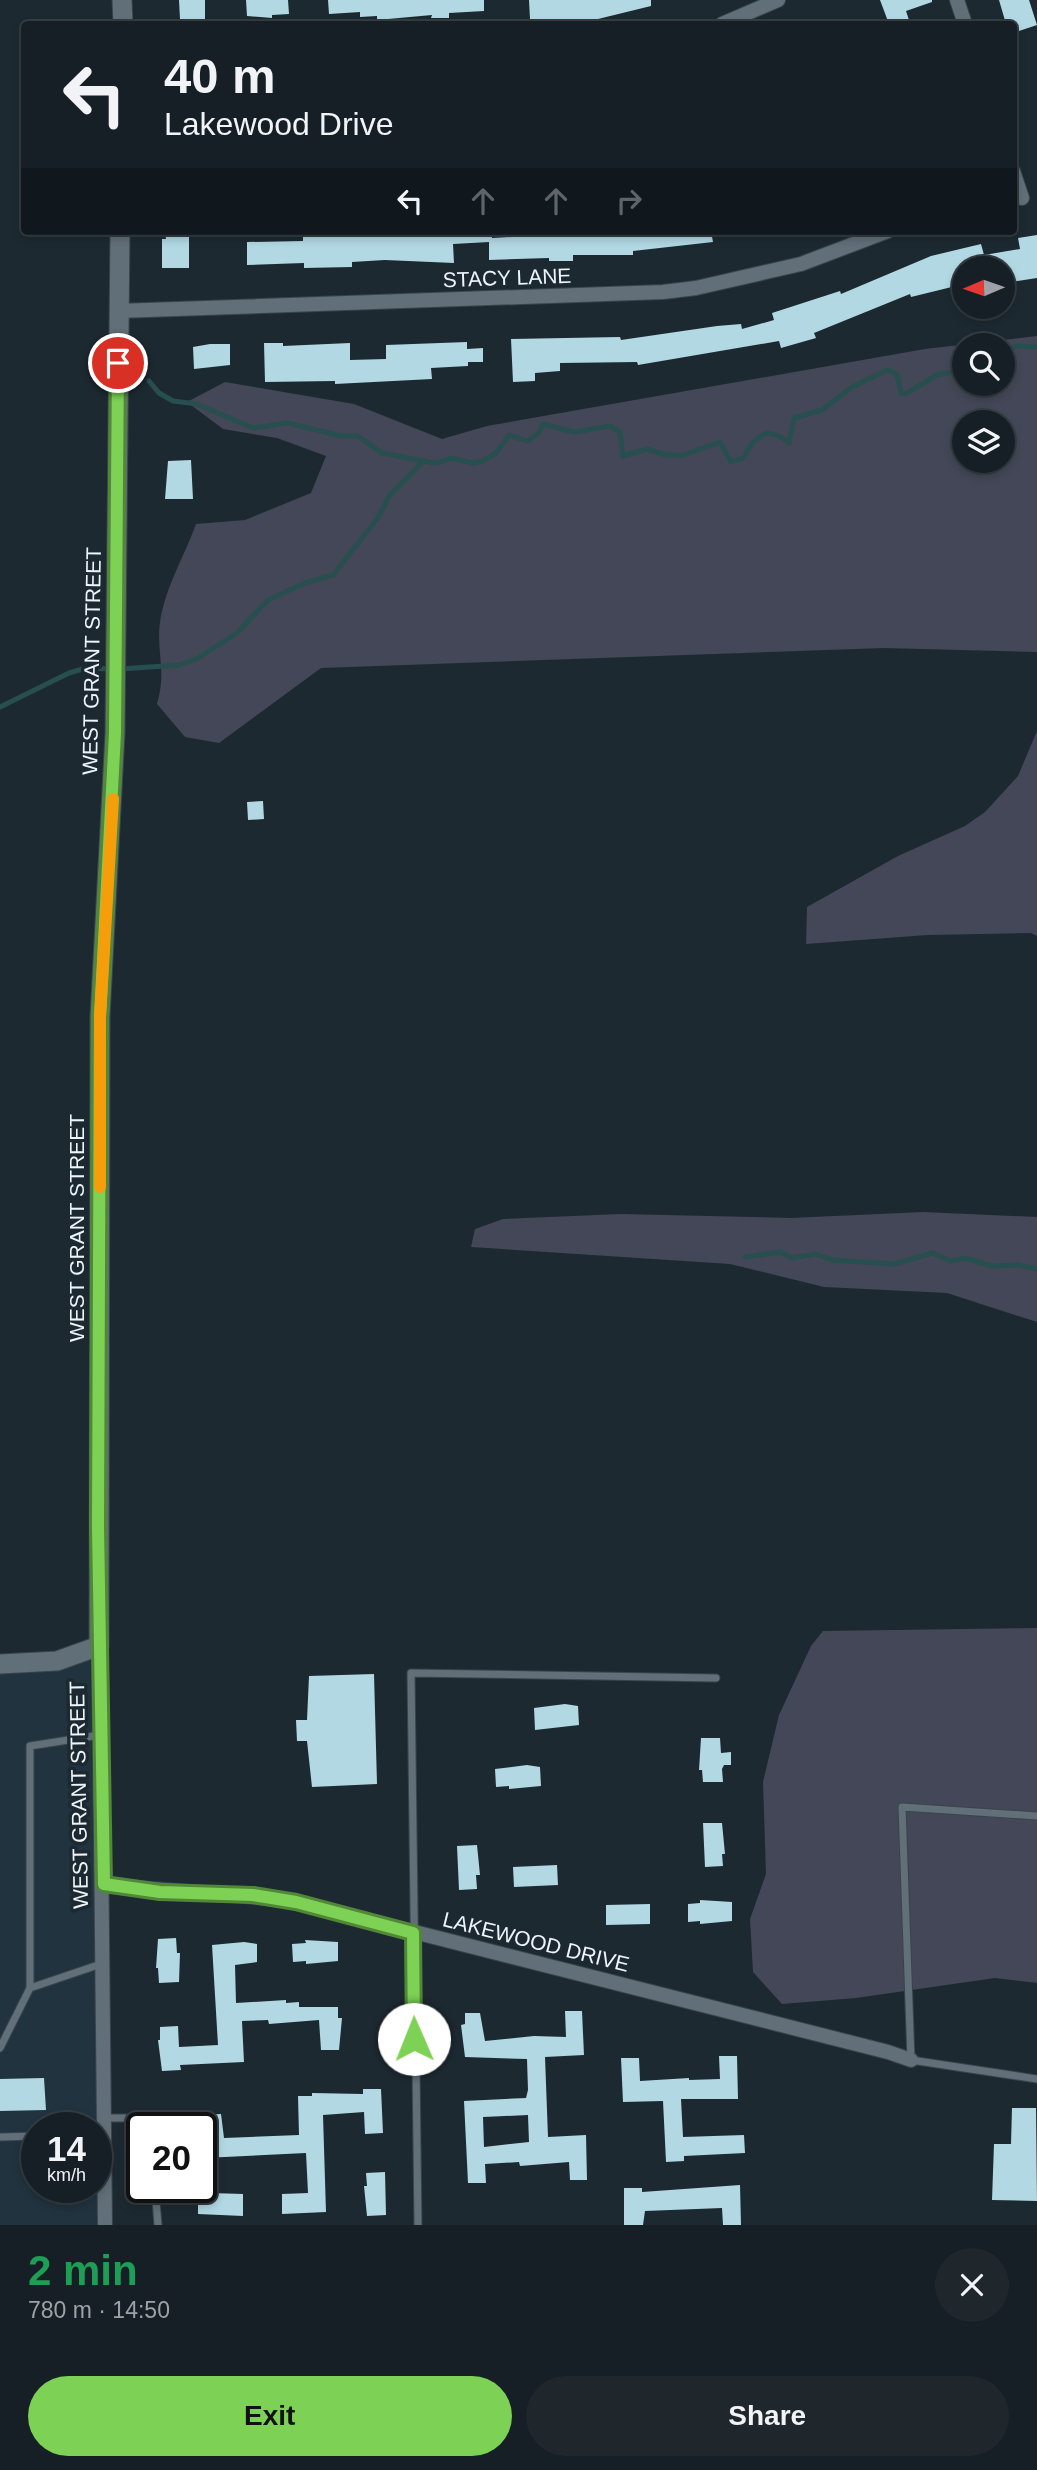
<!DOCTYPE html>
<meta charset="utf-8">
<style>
body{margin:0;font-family:Arial,sans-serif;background:#1f272d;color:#f1f3f6;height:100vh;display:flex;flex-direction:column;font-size:26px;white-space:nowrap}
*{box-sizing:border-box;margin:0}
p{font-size:23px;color:#9ea2a7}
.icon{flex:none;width:38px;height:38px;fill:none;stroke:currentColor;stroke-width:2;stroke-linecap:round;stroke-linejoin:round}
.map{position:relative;height:2225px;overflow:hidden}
.sheet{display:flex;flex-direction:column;background:#161f25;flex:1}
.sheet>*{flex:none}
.banner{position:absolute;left:21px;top:21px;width:996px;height:214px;border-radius:7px;box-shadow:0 4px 10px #0003,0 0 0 2px #353d42;background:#161f25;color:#f1f3f6;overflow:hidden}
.needle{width:46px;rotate:268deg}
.buttons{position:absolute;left:952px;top:256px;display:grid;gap:14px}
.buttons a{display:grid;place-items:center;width:63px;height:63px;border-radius:50%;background:#161f25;box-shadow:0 4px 10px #0003,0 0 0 2px #353d42;font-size:35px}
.speed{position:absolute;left:21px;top:2112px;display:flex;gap:14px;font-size:35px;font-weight:700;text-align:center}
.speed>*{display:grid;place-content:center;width:91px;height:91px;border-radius:50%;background:#161f25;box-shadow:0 4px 10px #0003,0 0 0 2px #353d42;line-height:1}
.speed small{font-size:18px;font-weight:400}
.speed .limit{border:4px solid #111;border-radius:10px;background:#fff;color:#111}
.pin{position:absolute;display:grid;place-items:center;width:60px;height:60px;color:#fff;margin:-30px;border:4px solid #fff;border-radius:50%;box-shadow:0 2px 7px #0007}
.me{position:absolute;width:77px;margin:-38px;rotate:359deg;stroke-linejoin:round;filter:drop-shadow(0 0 5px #0008)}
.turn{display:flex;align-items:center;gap:24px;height:147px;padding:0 28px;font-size:32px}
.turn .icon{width:91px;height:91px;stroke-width:2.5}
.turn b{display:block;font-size:49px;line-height:60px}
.lanes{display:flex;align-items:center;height:66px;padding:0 28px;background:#0003;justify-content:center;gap:35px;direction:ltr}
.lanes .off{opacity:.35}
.round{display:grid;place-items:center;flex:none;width:74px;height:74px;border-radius:37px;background:#1f272d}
.summary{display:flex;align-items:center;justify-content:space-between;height:119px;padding:0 28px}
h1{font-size:42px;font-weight:800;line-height:52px;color:#1e9e55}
.cta{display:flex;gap:14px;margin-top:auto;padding:14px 28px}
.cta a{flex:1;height:80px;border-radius:42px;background:#7dd154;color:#111;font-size:28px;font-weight:800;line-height:80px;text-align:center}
.cta a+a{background:#1f272d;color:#f1f3f6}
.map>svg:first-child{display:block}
.built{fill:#21333f;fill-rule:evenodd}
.green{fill:#444757;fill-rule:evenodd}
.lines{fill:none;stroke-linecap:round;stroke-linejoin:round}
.stream{stroke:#284f4f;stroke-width:5}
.building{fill:#b1d8e3;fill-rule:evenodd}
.lane-casing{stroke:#3a444b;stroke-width:9}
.street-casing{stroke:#3a444b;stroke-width:16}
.secondary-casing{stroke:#3a444b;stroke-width:21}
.lane{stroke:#616f78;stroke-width:7}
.street{stroke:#616f78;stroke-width:14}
.secondary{stroke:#616f78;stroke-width:19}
.route-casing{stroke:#518837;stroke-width:18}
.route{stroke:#7dd154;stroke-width:12}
.slow{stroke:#f59e0b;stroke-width:12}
.labels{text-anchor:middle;stroke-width:7;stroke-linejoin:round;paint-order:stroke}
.street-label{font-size:21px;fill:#edf5fb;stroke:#1d2931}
</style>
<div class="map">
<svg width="1037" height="2225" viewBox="0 0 1037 2225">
<rect width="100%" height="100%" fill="#1d2931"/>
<!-- built -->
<path class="built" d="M99,1646L105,2225H0V1664ZM37,2128H96V2188H37Z"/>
<!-- green -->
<path class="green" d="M1037,336V652L884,648L321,668L219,743L185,737L157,704C167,670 156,653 160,622C165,588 184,557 196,524L245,520L311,493L326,456L277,438L223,429L187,402L225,382L354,404L442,439L487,426L925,349ZM964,345H1003V383H964ZM964,422H1003V460H964Z
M1037,731V936L1031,933L928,935L806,944L807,907L898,856L965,826L985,812L1018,776Z
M923,1212L1037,1217V1322L947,1293L824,1287L730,1264L471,1247L475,1229L503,1219L620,1214L791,1218Z
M1037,1628V1983L995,1978L856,1998L782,2004L753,1972L750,1919L766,1874L763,1782L779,1715L811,1646L823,1631Z"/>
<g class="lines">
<!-- stream -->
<path class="stream" d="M967,345H979
M964,349V354
M1003,350L1018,346L1037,347
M149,381L159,393L173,401L197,404L253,428L288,423L341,436H358L382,453L429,462L438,463L451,458L473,463L483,461L496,453L509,435L527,441L538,434L543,424L574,432L610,426L620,432L623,456L647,449L666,455H683L720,442L731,462L743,458L753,442L766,433L777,435L789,443L794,418L822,410L852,387L887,370L897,374L901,393L905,394L937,375L964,370
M120,669L179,665L196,659L237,633L268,600L305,583L333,575L377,519L390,495L424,461
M0,707L69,673L86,668L110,669
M745,1257L781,1252L791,1258L815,1254L832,1260L894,1264L933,1253L951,1261L966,1258L991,1266L1018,1265L1037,1269"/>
</g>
<!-- building -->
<path class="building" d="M179,0H205V19H180Z
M246,0H288L289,14L272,15V18L247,16Z
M328,0H484V11L449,13V18H431L432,15L377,20V16L360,17V12L329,14Z
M529,0H651V6L598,19H530Z
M880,0H932V2L906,11L909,20L889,24Z
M999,0H1029L1037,25L1013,33V24H1006Z
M165,231H189V268H162V239H166Z
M338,231H352V236L491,231L492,238L550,235V231H711L713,242L633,251V255H573V261H549V258L489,260V242L453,244L454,263L385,260L352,262V267L304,268V263L247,265V242L303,241V232Z
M1037,235V278L1005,283L1003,268H964V284L911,297L910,294L814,333L816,338L781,348L779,341L638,365L637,362L560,363V371L535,373V381L513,382L511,339L620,337L621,340L717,326L741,324L742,329L774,320L772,313L840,291L841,294L931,256L981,244L984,255L1020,249L1018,238Z
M467,342V349L483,348V362H468V366L431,368L432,379L335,384V381L265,382L264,343H283V346L350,343V360L386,359V345Z
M210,344H230V365L194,369L193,347Z
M191,460L193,499H165L168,461Z
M263,801L264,819L248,820L247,802Z
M374,1674L377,1784L312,1787L307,1741H297L296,1720H307L309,1676Z
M565,1704L578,1706L579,1725L535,1730L534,1708Z
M701,1738H720L721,1753L731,1752V1765H724L722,1769L723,1782H703L702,1770H699Z
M527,1765L540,1767L541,1786L509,1789V1786L496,1787L495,1769Z
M703,1823H722L725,1854H722L723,1866L705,1867Z
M477,1845L480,1875H476L477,1889L459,1890L457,1846Z
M557,1865L558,1885L514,1887L513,1867Z
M700,1900L732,1902V1921L700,1924V1921L688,1922V1904L700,1903Z
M650,1904V1924L606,1925V1905Z
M176,1938L177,1953H180L179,1982L159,1983L158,1968H156L158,1939Z
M305,1940L338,1942V1961L306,1964V1961L293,1962L292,1944L306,1943Z
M244,1942L257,1944V1962L235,1965L236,2003L286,2000V2003L299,2002V2007H338V2018H342L339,2050H321L319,2020L269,2024L268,2020L242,2021L244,2062L180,2065L181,2070L162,2071L158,2040H160V2027L178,2026L179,2047L218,2045L212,1945Z
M565,2011H582L584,2055L545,2057L548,2137L586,2135L587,2180H570L569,2162L520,2166L519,2162L485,2164L486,2183H468L464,2101L526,2098L528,2090L527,2059L465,2057L461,2025L465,2024V2013H480L485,2041L534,2036L566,2037ZM528,2115L529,2142L484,2147L483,2117Z
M719,2056H737L738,2099H681L683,2137L744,2135L745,2153L684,2156V2161L666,2162L663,2101L623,2102L621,2058H639L640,2081L689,2078V2080L720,2079Z
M44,2078L46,2110L0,2111V2079Z
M363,2089H381L383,2133L365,2134L364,2112L323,2115L326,2212L282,2214V2194L308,2193L306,2153L204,2158L202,2115L221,2114L224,2138L299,2135L298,2096H312V2093L363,2094Z
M1012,2108H1036L1037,2201L992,2200L994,2144H1011Z
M385,2172L386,2215L367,2216L364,2186H367L366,2173Z
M740,2185L741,2225H723L722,2208L645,2211L643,2225H624V2188H642V2192Z
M211,2193L243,2194V2216L198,2214V2195Z"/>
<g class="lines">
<!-- lane casing -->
<g class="lane-casing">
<path id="lane" d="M100,1735L30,1746V1988L101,1964
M1037,1816L902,1807L911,2060L1037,2079
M0,2048L30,1988
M105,2118H139L150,2128
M0,2137L37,2136
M155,2188L158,2225
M418,2225L411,1673L716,1678"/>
</g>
<!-- street casing -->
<g class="street-casing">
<path id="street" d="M957,0L965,24
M722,24L778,0
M1013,171L1022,198
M118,311L663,292L696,288L801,264L888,231
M99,1646L105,2225
M104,1884C168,1893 232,1892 296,1902L888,2052L911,2060"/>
</g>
<!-- secondary casing -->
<g class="secondary-casing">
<path id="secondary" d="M122,0L123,24
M0,1664L57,1661L99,1646L100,1017L115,733L120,231"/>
</g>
<!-- lane -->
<use href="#lane" class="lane"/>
<!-- street -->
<use href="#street" class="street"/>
<!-- secondary -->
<use href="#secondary" class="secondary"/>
</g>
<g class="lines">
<!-- route casing -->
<g class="route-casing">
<path id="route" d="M118,363L115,733L100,1017L98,1527L104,1884L160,1892L253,1895L296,1902L413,1933L414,2039"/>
</g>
<!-- route -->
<use href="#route" class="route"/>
<!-- slow -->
<path class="slow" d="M100,1187V1017L113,799"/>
</g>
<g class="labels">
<!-- street labels -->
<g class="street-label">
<text transform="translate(507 278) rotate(-2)" y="7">STACY LANE</text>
<text transform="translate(92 661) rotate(-89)" y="7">WEST GRANT STREET</text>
<text transform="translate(77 1228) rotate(-90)" y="7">WEST GRANT STREET</text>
<text transform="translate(79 1795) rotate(-91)" y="7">WEST GRANT STREET</text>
<text transform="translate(536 1942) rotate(14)" y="7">LAKEWOOD DRIVE</text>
</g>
</g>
</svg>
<div class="buttons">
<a><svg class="needle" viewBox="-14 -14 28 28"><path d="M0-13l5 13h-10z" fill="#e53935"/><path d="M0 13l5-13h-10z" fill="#9ea2a7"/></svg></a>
<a><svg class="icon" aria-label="search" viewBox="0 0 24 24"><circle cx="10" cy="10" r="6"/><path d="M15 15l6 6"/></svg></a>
<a><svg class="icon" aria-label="layers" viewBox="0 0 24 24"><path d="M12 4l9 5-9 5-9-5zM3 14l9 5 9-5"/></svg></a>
</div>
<div class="speed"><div>14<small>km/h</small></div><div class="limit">20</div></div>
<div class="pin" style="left:118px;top:363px;background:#d93025"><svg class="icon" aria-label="arrive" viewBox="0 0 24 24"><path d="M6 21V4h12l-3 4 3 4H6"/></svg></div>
<svg class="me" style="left:414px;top:2039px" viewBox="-20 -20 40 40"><circle r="19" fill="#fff"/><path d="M0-13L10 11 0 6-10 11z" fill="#7dd154"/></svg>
<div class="banner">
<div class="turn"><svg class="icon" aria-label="left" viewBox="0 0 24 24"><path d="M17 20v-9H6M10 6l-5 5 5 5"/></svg><div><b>40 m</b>Lakewood Drive</div></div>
<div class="lanes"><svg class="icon" aria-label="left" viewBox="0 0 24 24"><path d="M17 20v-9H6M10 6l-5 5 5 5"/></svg><svg class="icon off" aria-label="ahead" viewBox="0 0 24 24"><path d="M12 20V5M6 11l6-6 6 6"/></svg><svg class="icon off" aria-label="ahead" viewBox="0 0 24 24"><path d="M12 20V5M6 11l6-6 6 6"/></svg><svg class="icon off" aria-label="right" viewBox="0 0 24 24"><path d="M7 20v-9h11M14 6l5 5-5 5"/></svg></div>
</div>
</div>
<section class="sheet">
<div class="summary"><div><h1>2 min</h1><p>780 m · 14:50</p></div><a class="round"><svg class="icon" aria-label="close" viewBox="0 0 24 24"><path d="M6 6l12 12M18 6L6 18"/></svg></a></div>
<div class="cta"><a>Exit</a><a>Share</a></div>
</section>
